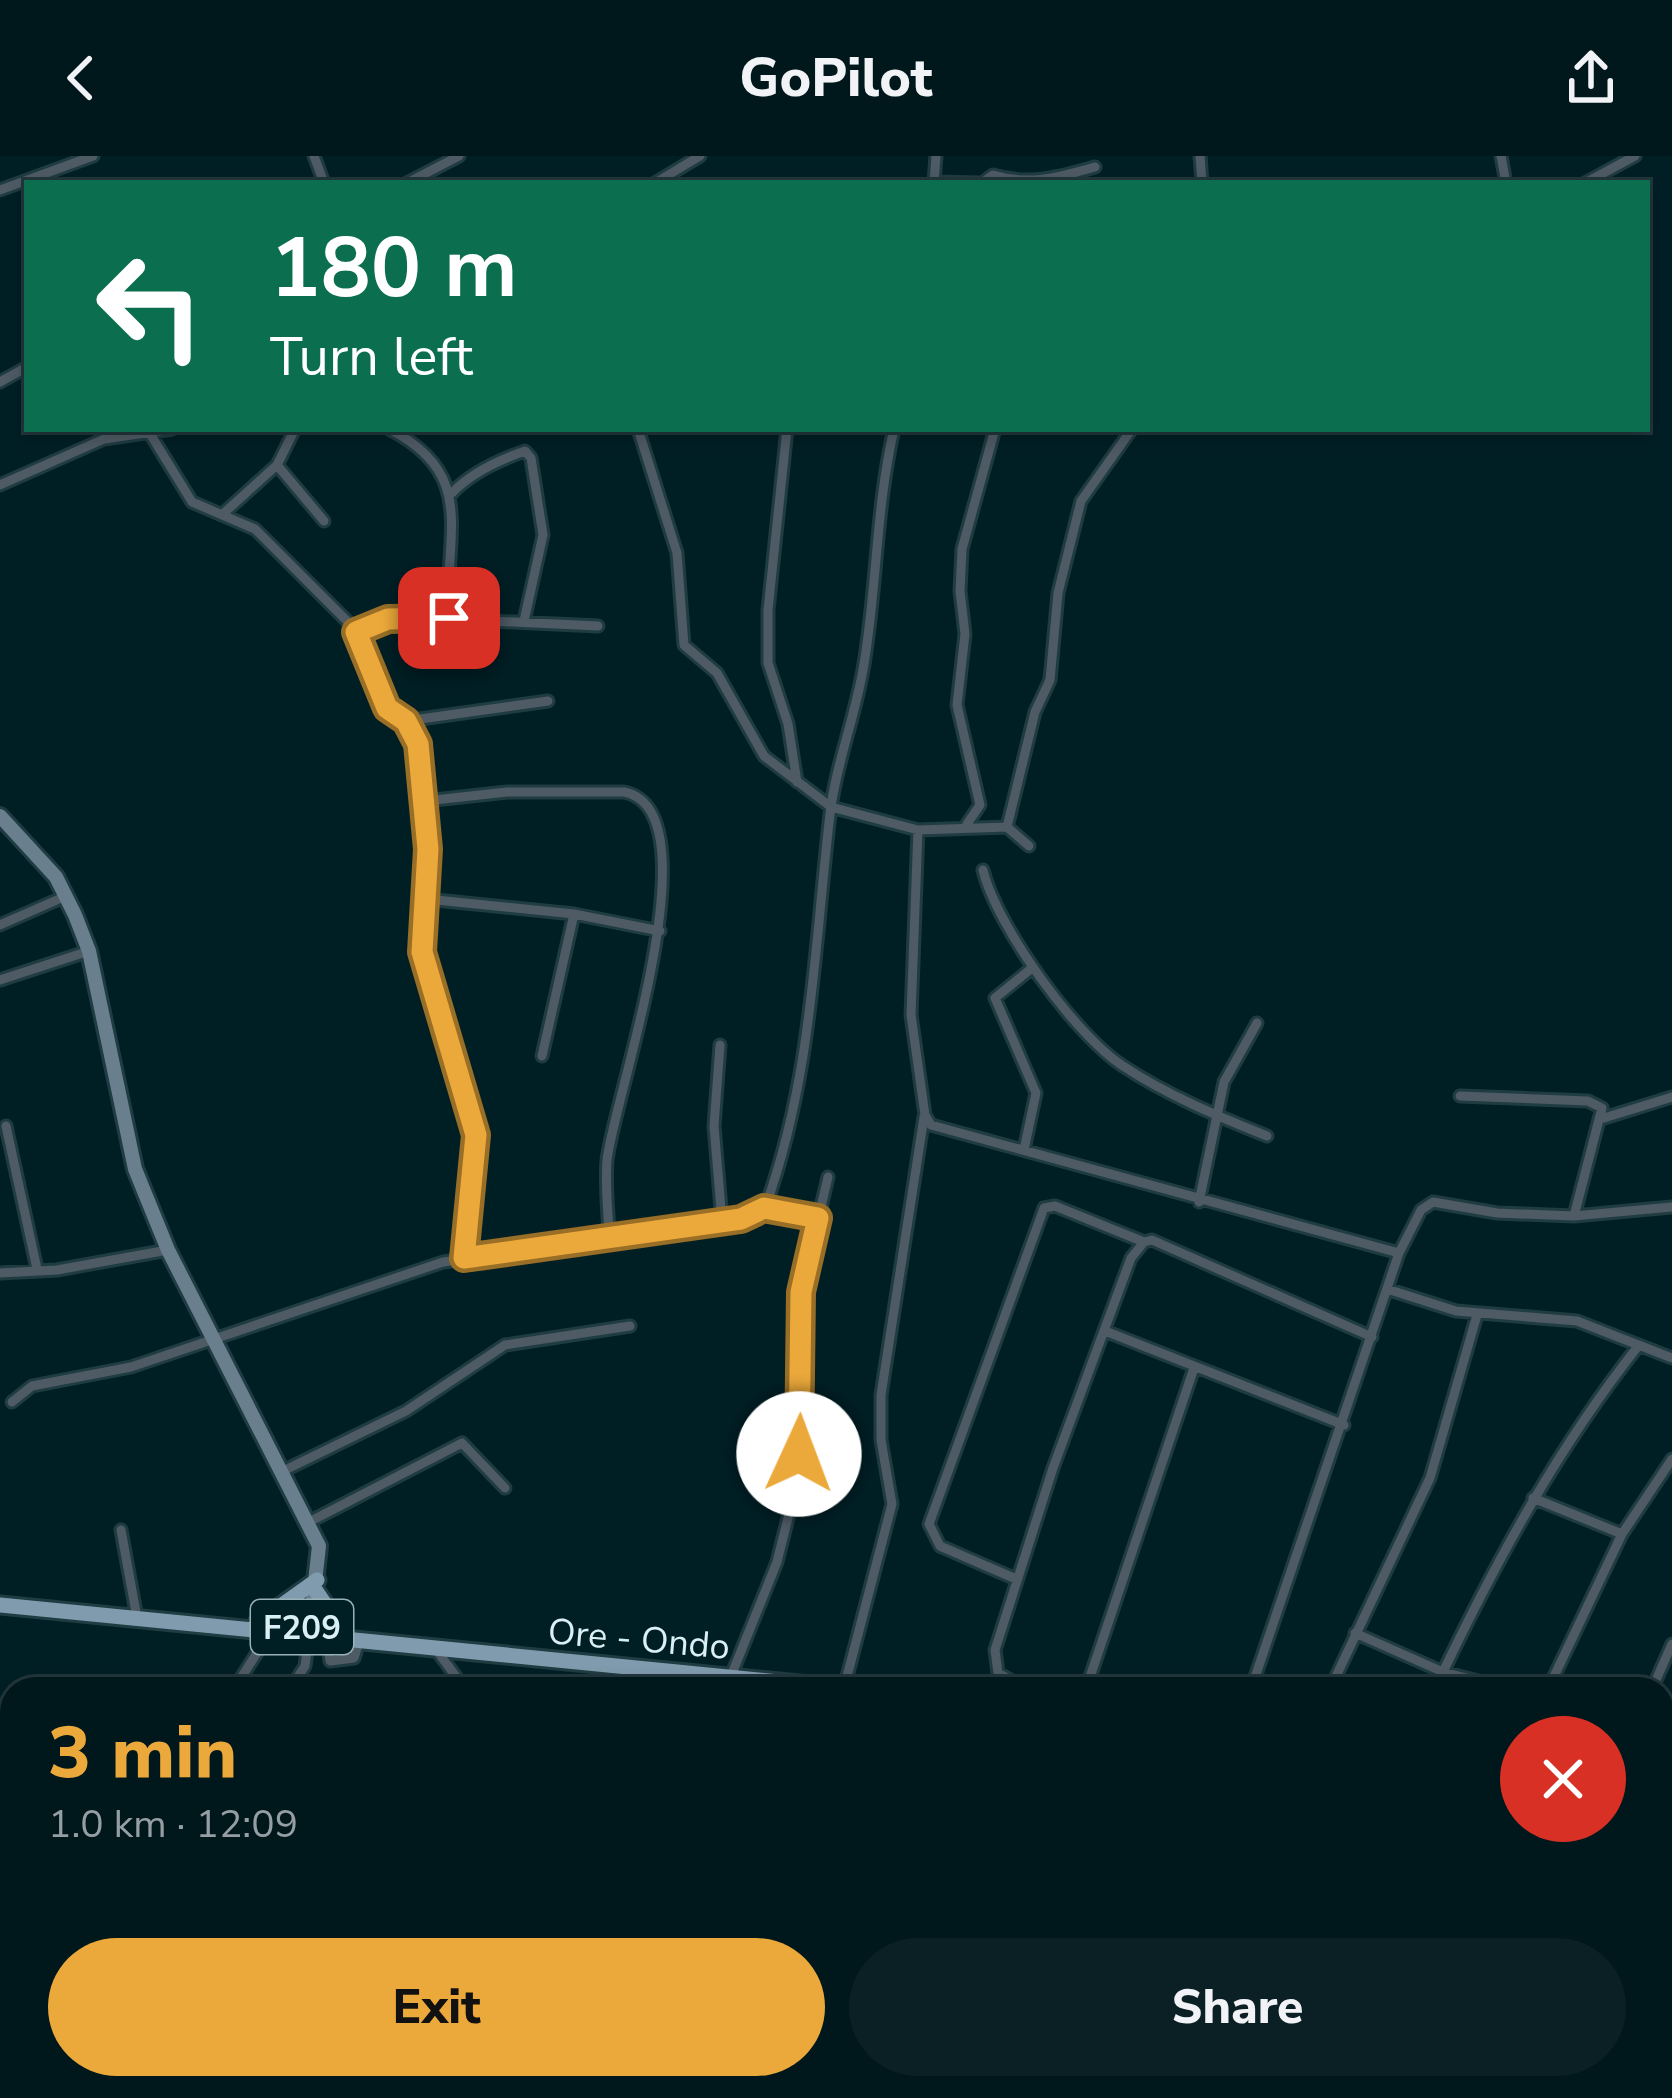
<!DOCTYPE html>
<meta charset="utf-8">
<style>
body{margin:0;font-family:"Nunito Sans",sans-serif;background:#0a2025;color:#f1f3f6;height:100vh;display:flex;flex-direction:column;font-size:45px;white-space:nowrap}
*{box-sizing:border-box;margin:0}
p{font-size:39px;color:#959fa3}
.icon{flex:none;width:66px;height:66px;fill:none;stroke:currentColor;stroke-width:2;stroke-linecap:round;stroke-linejoin:round}
.map{position:relative;flex:1;overflow:hidden}
.sheet{position:absolute;left:0px;top:1521px;width:1674px;height:423px;display:flex;flex-direction:column;background:#00171c;border-radius:36px 36px 0 0;box-shadow:0 6px 18px #0003,0 0 0 3px #22363b}
.sheet>*{flex:none}
.banner{position:absolute;left:24px;top:24px;width:1626px;height:252px;border-radius:0px;box-shadow:0 6px 18px #0003,0 0 0 3px #22363b;background:#0b6e4f;color:#fff;overflow:hidden}
.pin{position:absolute;display:grid;place-items:center;width:102px;height:102px;color:#fff;margin:-51px;border-radius:24px;box-shadow:0 6px 18px #0006}
.me{position:absolute;width:132px;margin:-66px;rotate:2deg;stroke-linejoin:round;filter:drop-shadow(0 0 9px #0008)}
.turn{display:flex;align-items:center;gap:42px;height:252px;padding:0 48px;font-size:54px}
.turn .icon{width:156px;height:156px;stroke-width:2.5}
.turn b{display:block;font-size:84px;line-height:102px}
.round{display:grid;place-items:center;flex:none;width:126px;height:126px;border-radius:63px;background:#0a2025}
.head{display:flex;align-items:center;justify-content:space-between;height:204px;padding:0 48px}
h1{font-size:72px;font-weight:800;line-height:90px;color:#eca93b}
.cta{display:flex;gap:24px;margin-top:auto;padding:24px 48px}
.cta a{flex:1;height:138px;border-radius:72px;background:#eca93b;color:#111;font-size:48px;font-weight:800;line-height:138px;text-align:center}
.cta a+a{background:#0a2025;color:#f1f3f6}
header{display:flex;justify-content:space-between;align-items:center;height:156px;padding:0 48px;background:#00171c;font-size:54px;font-weight:800}
.map>svg:first-child{display:block}
.lines{fill:none;stroke-linecap:round;stroke-linejoin:round}
.minor-casing{stroke:#1f3c42;stroke-width:15}
.secondary-casing{stroke:#1f3c42;stroke-width:20}
.primary-casing{stroke:#1f3c42;stroke-width:21}
.minor{stroke:#4e5a64;stroke-width:9}
.secondary{stroke:#6a7f8e;stroke-width:14}
.primary{stroke:#819bae;stroke-width:15}
.route-casing{stroke:#996e26;stroke-width:30}
.route{stroke:#eca93b;stroke-width:21}
.labels{text-anchor:middle;stroke-width:10;stroke-linejoin:round;paint-order:stroke}
.shield{fill:#001f25;stroke:#99b1b7;stroke-width:3}
.shield-label{font-size:33px;font-weight:bold;fill:#daf0f5}
.street-label{font-size:36px;fill:#daf0f5;stroke:#001f25}
</style>
<header><svg class="icon" aria-label="back" viewBox="0 0 24 24"><path d="M15 5l-7 7 7 7"/></svg>GoPilot<svg class="icon" aria-label="share" viewBox="0 0 24 24"><path d="M12 15V3M7 8l5-5 5 5M5 13v7h14v-7"/></svg></header>
<div class="map">
<svg width="1672" height="1942" viewBox="0 0 1672 1942">
<rect width="100%" height="100%" fill="#001f25"/>
<g class="lines">
<!-- minor casing -->
<g class="minor-casing">
<path id="minor" d="M314,0L324,27
M1200,0L1202,27
M1501,0L1506,27
M935,26L982,27L993,19C1030,30 1059,21 1095,11
M407,27L459,0
M655,27L700,0
M934,27L936,0
M1585,27L1635,0
M0,34L93,0
M0,226L27,211
M389,273C480,319 443,381 449,462
M638,273L677,397L684,489L717,517L764,600L831,651L918,674L1007,671L1029,690
M787,273L768,454V507L788,568L797,626
M149,276L192,346L255,373L348,466L387,552L415,577L428,693L422,796L476,978L475,1037L464,1102
M277,309L324,365
M0,329L104,283L172,273
M452,337C471,317 499,304 525,295L531,302L543,379L524,465
M225,356L277,309L295,273
M356,476L403,461L598,470
M406,565L548,545
M425,645L507,636H624C717,654 613,945 607,1004C605,1028 608,1054 609,1078
M967,668L980,649L957,549L965,478L960,435L962,393L995,273
M1007,671L1035,556L1050,524L1058,437L1081,345L1132,273
M918,674L911,859L925,959L931,969L1399,1097L1421,1054L1433,1046L1497,1057L1574,1060L1672,1051
M983,714C996,769 1075,879 1123,910C1167,939 1217,960 1267,980
M426,743L574,758L660,775
M0,769L66,740
M0,824L89,795
M720,889L714,970L722,1065
M542,900L574,758
M1460,940L1588,945L1602,952L1574,1060
M1604,962L1672,941
M6,970L37,1113
M1024,994L1036,937L995,842L1032,812
M1199,1046L1224,926L1257,867
M765,1052L818,1062
M0,1117L57,1114L168,1094
M1387,1133L1456,1155L1577,1165L1672,1202
M1105,1175L1344,1269
M12,1246L32,1230L131,1211L443,1106L741,1063L765,1052C812,921 814,795 830,658C836,607 856,559 864,508C877,430 876,351 894,273
M281,1316L406,1255L505,1189L630,1170
M1533,1342L1622,1378
M309,1366L462,1287L505,1332
M121,1374L137,1462
M1016,1423L940,1390L929,1368L1044,1052L1055,1050L1144,1086L1152,1084L1372,1181
M1355,1477L1443,1516L1509,1533
M327,1482L330,1505L354,1502L359,1486
M435,1492L465,1533
M1443,1516C1499,1400 1559,1290 1639,1189
M731,1520L777,1406L795,1334L801,1136L828,1021
M844,1532L892,1348L881,1284V1239L924,961
M234,1533L269,1478
M290,1533L305,1510L309,1480
M1026,1533L998,1517L995,1494L1053,1312L1131,1102L1144,1086
M1086,1533L1194,1212
M1251,1533L1399,1097
M1330,1533L1430,1322L1477,1159
M1548,1533L1622,1378L1672,1303
M1652,1533L1672,1488
M1662,1591L1672,1595
M1662,1758L1672,1761
M1662,1819L1672,1817
M0,1832L12,1818
M0,1860L12,1872
M1662,1916L1672,1914
M58,1932L65,1942
M159,1932L162,1942
M1203,1932L1211,1942
M89,1942L105,1932
M205,1942L213,1932
M317,1942L324,1932
M533,1942L537,1932
M827,1942L828,1932
M1564,1942L1575,1932"/>
</g>
<!-- secondary casing -->
<g class="secondary-casing">
<path id="secondary" d="M0,660L56,721L75,759L89,795L135,1013L168,1094L319,1390L309,1480"/>
</g>
<!-- primary casing -->
<g class="primary-casing">
<path id="primary" d="M316,1435L343,1475
M0,1449L850,1533
M257,1467L317,1424
M1370,1932L1375,1942"/>
</g>
<!-- minor -->
<use href="#minor" class="minor"/>
<!-- secondary -->
<use href="#secondary" class="secondary"/>
<!-- primary -->
<use href="#primary" class="primary"/>
</g>
<g class="lines">
<!-- route casing -->
<g class="route-casing">
<path id="route" d="M449,462L388,463L356,476L387,552L406,565L418,588L428,693L422,796L476,979L464,1102L741,1063L764,1052L818,1062L801,1136L799,1298"/>
</g>
<!-- route -->
<use href="#route" class="route"/>
</g>
<g class="labels">
<!-- shield labels -->
<rect class="shield" x="251" y="1444" width="102" height="54" rx="9"/>
<g class="shield-label">
<text x="302" y="1483">F209</text>
</g>
<!-- street labels -->
<g class="street-label">
<text transform="translate(639 1482) rotate(5)" y="13">Ore - Ondo</text>
</g>
</g>
</svg>
<div class="pin" style="left:449px;top:462px;background:#d93025"><svg class="icon" aria-label="arrive" viewBox="0 0 24 24"><path d="M6 21V4h12l-3 4 3 4H6"/></svg></div>
<svg class="me" style="left:799px;top:1298px" viewBox="-20 -20 40 40"><circle r="19" fill="#fff"/><path d="M0-13L10 11 0 6-10 11z" fill="#eca93b"/></svg>
<div class="banner">
<div class="turn"><svg class="icon" aria-label="left" viewBox="0 0 24 24"><path d="M17 20v-9H6M10 6l-5 5 5 5"/></svg><div><b>180 m</b>Turn left</div></div>
</div>
<section class="sheet">
<div class="head"><div><h1>3 min</h1><p>1.0 km · 12:09</p></div><a class="round" style="background:#d93025;color:#fff"><svg class="icon" aria-label="close" viewBox="0 0 24 24"><path d="M6 6l12 12M18 6L6 18"/></svg></a></div>
<div class="cta"><a>Exit</a><a>Share</a></div>
</section>
</div>
